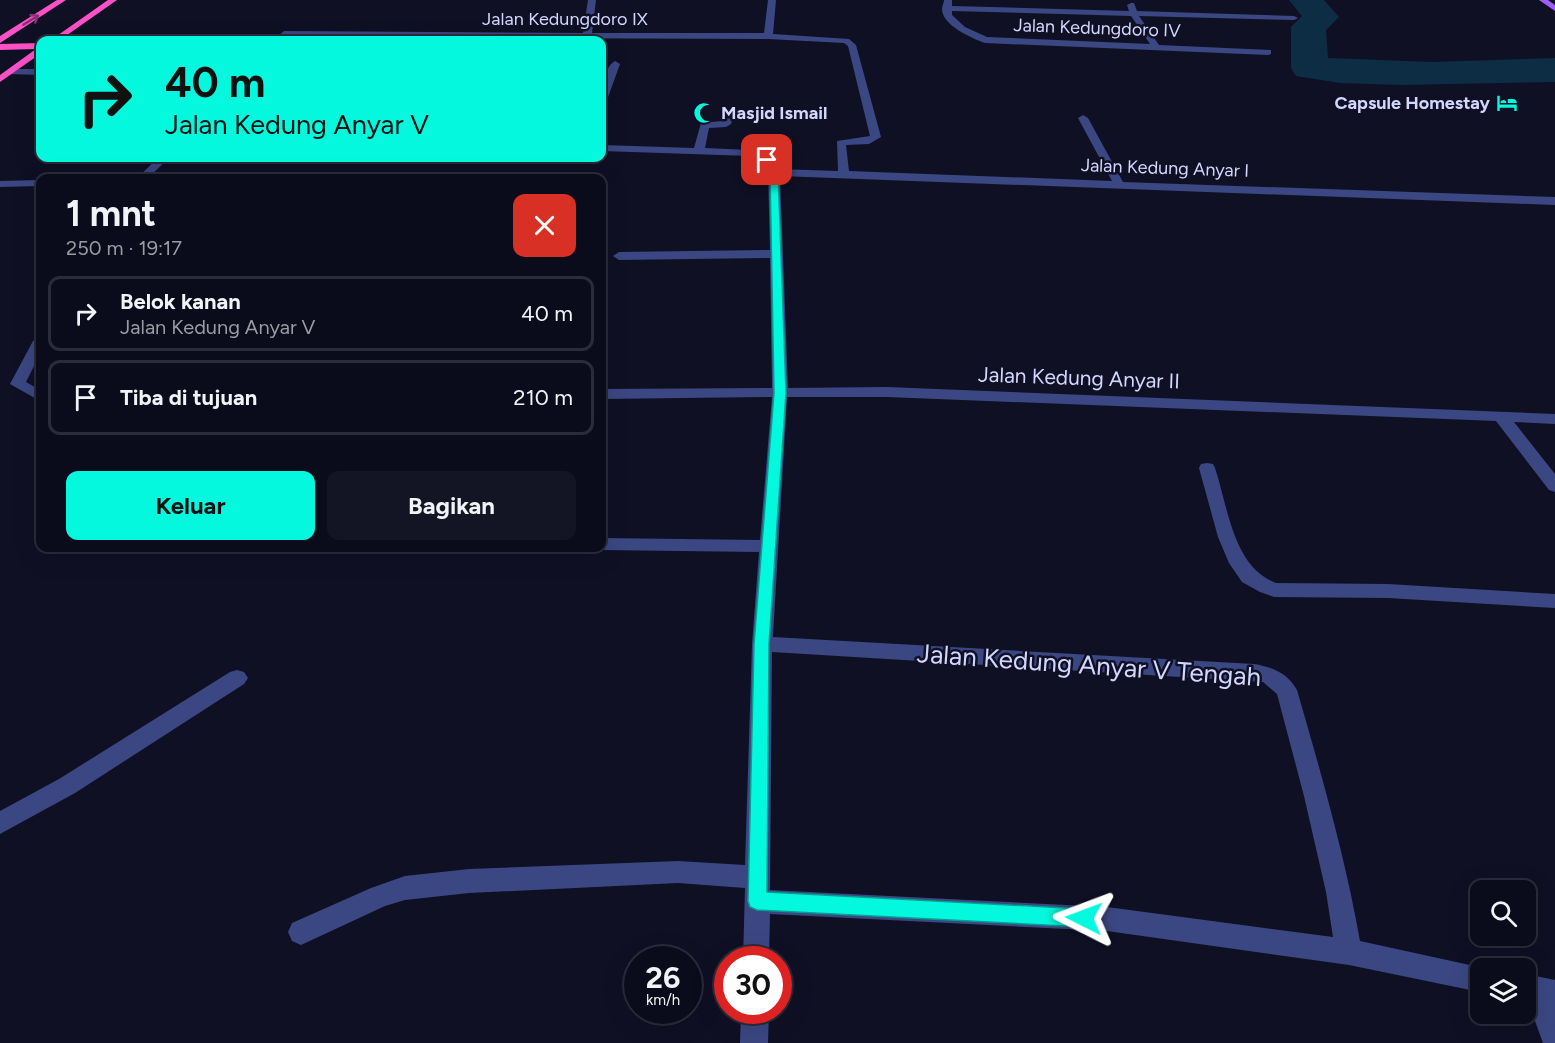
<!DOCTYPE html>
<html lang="id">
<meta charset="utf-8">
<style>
body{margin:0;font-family:Figtree,sans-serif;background:#141524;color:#f1f3f6;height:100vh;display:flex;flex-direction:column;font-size:22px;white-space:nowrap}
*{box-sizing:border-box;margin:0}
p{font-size:20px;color:#9a9ba3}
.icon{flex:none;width:33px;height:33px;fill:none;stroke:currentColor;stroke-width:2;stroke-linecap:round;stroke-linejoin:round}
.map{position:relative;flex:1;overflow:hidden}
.drawer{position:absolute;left:36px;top:174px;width:570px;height:378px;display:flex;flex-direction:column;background:#0b0c1b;border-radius:12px;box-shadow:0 6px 24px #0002,0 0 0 2px #2b2c3a}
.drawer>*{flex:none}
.top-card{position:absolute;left:36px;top:36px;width:570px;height:126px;border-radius:12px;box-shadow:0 6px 24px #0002,0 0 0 2px #2b2c3a;background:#04f8de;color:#111;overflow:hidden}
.tools{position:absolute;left:1470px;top:880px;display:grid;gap:12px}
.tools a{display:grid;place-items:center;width:66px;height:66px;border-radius:12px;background:#0b0c1b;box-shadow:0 6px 24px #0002,0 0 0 2px #2b2c3a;font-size:30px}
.speed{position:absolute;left:624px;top:946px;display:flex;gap:12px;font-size:30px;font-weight:700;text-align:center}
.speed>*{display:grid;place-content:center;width:78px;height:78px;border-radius:50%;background:#0b0c1b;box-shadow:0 6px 24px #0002,0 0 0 2px #2b2c3a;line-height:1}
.speed small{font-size:15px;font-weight:400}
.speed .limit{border:9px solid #d22;background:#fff;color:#111}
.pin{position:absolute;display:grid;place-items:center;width:51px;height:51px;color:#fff;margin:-26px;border-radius:12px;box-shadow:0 3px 9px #0006}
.me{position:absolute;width:66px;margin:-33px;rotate:273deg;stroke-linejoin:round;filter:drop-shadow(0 0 4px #0008)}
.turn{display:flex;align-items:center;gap:21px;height:126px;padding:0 30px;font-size:27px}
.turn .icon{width:78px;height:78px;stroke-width:2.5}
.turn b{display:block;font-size:42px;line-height:51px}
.round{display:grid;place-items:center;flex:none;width:63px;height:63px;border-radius:12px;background:#141524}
.overview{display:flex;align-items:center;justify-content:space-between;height:102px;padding:0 30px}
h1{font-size:36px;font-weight:700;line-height:45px}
.action{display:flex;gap:12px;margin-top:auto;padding:12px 30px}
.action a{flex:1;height:69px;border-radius:12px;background:#04f8de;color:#111;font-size:24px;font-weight:700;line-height:69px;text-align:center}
.action a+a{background:#141524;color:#f1f3f6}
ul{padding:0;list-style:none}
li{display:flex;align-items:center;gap:18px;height:75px;margin:0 12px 9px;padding:0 18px;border:3px solid #2b2c3a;border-radius:12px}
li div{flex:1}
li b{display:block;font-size:22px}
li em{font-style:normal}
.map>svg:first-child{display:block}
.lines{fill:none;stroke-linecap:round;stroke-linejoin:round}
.river{fill:#0d2d45;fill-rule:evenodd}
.minor{fill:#3b4782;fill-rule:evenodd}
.major{fill:#9f5cfc;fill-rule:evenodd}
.highway{fill:#fc50c6;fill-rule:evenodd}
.oneway{stroke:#863075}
.route{fill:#04f8de;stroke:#03a190;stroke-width:1.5}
.labels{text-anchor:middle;stroke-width:5;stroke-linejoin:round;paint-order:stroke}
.far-street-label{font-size:18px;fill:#d3d7fe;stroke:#0f1024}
.far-poi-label{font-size:18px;font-weight:bold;fill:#d3d7fe;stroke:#0f1024;text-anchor:end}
.street-label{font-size:21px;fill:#d3d7fe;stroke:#0f1024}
.near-street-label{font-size:26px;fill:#d3d7fe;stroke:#0f1024}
</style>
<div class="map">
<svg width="1555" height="1043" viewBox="0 0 1555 1043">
<rect width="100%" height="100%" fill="#0f1024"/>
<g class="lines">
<!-- river -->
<path class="river" d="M1289,0H1324L1339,17L1326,30L1328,58L1432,62L1555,58V82L1401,85L1340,83L1296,76L1291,68V27L1302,16Z"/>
<!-- minor -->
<path class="minor" d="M588,0H596L592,33H764L768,0H776L773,34L849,39L856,45L881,137L869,144L846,145L849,171L1112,181L1078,118L1083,115L1088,118L1123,182L1555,197V205L780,176L788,388L887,387L1555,414V424L1514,422L1555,474V492L1549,490L1496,421L887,397H787L773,637L1254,664C1272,667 1288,673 1297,690C1321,773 1345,856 1360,941L1488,969H1480V992L1349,965L1107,931L770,914L769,960H743L745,888L678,883L469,893L405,900L385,906L301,945L292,941L288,932L292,923L371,888L405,876L469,869L678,861L745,865L752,644L759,552L602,550L595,548H602V538L760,540L772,397L602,399V389L772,388L770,258L619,260L613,256L619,252L770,250L768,172L758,158L750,156L602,151V145L694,148L701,123L722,121L725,112L730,109L735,112L731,124L726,127L709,128L705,148L750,150L766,154L777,169L838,171L837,141L870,136L848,46L844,43L768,39L286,37L282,40H274L284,31L583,33ZM772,652L1263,682L1277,694L1304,796L1326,892L1333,937L1107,907L770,890Z
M944,0H952V6L1129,11L1127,5L1131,3H1134L1137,11L1294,16L1298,18L1294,20L1139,16L1159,45L1271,50V54L1268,55L985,43C971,38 942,25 942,9C942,6 944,3 944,0ZM952,11L1131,16L1150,44L987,37L965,27L952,15Z
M615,61L620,64L607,100L602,103C602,90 603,68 615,61Z
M11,69H40V75L8,74L6,72Z
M158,158H169L148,178H137Z
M40,180V186L0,187V181Z
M40,337V354L26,382L40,390V401L10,384L33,341Z
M1207,463L1213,464L1215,468C1228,507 1233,567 1276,583L1388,584L1555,594V608L1388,598L1274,597L1260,592L1242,582L1229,563L1218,537L1199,468L1201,464Z
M237,670L244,672L248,678L244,684L75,793L0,834V811L59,779L230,672Z
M1526,974L1555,980V1043H1543L1528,1002L1526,1001Z
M741,1011H769L768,1043H740Z"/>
<!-- major -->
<path class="major" d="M1539,0H1548L1555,5V11Z"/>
<!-- highway -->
<path class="highway" d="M57,0H66L0,43V36Z
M108,0H117L60,40H51Z
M40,43V54L0,82V75L36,49L0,50V44Z"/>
</g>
<!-- one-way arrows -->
<defs><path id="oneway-shaft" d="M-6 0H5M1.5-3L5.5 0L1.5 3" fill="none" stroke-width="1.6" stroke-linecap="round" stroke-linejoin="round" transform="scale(1.5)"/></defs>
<use class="oneway" href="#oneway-shaft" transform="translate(31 20) rotate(-32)"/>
<!-- route -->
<path class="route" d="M767,158L778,172L786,393L769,644L767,892L1084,909L1091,911L1093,918L1091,924L1084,927L757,910L750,907L748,901L754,644L774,393L770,172L762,160Z"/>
<!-- icons -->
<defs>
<g id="hotel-bare" transform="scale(1.62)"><path d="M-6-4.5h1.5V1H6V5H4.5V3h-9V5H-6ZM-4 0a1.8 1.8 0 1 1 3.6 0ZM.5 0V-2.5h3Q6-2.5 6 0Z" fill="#04f8de" stroke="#0f1024" stroke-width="2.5" paint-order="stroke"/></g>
<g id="mosque-bare" transform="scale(1.62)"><path d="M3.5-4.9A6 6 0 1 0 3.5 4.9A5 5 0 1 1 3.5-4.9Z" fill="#04f8de" stroke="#0f1024" stroke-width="2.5" paint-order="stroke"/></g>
</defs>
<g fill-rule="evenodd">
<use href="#hotel-bare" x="1507" y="103"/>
<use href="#mosque-bare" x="704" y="113"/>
</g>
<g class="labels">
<!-- far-street labels -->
<g class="far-street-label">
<text x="565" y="25">Jalan Kedungdoro IX</text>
<text transform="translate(1097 28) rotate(2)" y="6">Jalan Kedungdoro IV</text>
<text transform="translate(1165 168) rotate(2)" y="6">Jalan Kedung Anyar I</text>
</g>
<!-- far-poi labels -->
<g class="far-poi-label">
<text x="1490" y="109">Capsule Homestay</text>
<text x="721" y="119" text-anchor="start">Masjid Ismail</text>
</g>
<!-- street labels -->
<g class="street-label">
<text transform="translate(1079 378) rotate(2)" y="7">Jalan Kedung Anyar II</text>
</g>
<!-- near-street labels -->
<g class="near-street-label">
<text transform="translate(1089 665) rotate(4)" y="9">Jalan Kedung Anyar V Tengah</text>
</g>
</g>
</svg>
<div class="tools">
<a><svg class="icon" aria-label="search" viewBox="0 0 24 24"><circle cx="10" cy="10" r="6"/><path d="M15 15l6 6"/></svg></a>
<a><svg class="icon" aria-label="layers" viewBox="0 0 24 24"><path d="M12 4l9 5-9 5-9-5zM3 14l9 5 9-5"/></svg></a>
</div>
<div class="speed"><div>26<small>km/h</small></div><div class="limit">30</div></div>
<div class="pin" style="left:767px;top:160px;background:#d93025"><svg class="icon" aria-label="arrive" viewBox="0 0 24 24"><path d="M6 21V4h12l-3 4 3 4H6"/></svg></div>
<svg class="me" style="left:1084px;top:918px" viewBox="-20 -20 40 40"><path d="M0-17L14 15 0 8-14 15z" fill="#04f8de" stroke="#fff" stroke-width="4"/></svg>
<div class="top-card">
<div class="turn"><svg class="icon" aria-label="right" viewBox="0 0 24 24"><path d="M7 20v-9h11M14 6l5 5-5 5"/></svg><div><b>40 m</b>Jalan Kedung Anyar V</div></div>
</div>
<section class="drawer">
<div class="overview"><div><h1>1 mnt</h1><p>250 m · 19:17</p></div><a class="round" style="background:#d93025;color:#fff"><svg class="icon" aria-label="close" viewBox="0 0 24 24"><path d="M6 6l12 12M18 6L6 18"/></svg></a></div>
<ul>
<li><svg class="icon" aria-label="right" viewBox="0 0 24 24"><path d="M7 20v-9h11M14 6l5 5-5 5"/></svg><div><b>Belok kanan</b><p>Jalan Kedung Anyar V</p></div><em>40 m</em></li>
<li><svg class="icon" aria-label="arrive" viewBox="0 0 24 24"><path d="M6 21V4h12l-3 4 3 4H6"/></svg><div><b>Tiba di tujuan</b></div><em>210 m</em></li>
</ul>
<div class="action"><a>Keluar</a><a>Bagikan</a></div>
</section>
</div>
